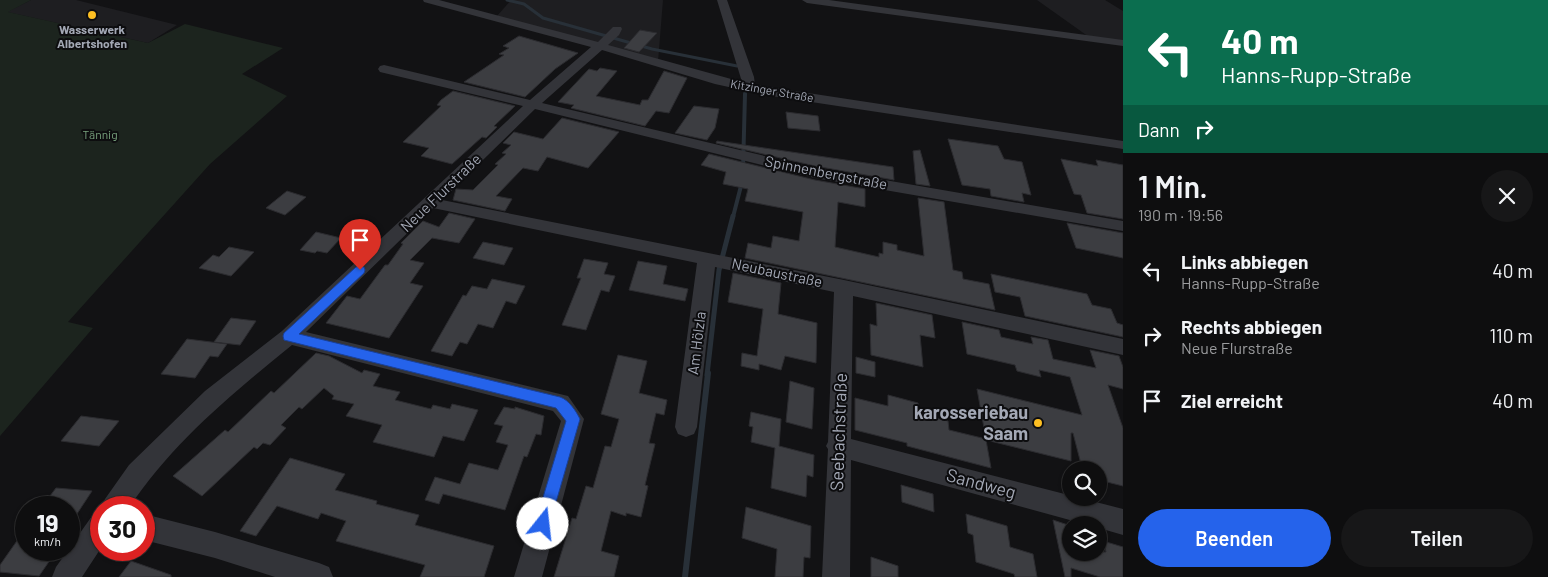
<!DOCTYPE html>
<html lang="de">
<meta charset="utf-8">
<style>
body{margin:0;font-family:Barlow,sans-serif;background:#171718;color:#f1f3f6;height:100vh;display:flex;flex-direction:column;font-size:19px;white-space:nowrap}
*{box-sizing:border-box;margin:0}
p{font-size:16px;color:#9b9c9e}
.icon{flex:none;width:28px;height:28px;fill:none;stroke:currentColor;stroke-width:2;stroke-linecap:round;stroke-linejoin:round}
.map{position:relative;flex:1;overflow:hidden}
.panel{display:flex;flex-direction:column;background:#0e0e0f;width:425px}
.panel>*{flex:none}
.hud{background:#0b6e4f;color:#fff;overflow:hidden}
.fabs{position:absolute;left:1062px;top:461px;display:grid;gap:10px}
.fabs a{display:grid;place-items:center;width:45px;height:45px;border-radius:50%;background:#0e0e0f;box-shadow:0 1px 4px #0004,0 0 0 1px #2e2e2f;font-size:25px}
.speed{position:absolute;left:15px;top:496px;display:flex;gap:10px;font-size:25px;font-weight:700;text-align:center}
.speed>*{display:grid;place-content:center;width:65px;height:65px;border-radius:50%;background:#0e0e0f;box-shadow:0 1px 4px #0004,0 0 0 1px #2e2e2f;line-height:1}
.speed small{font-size:12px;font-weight:400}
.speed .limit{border:8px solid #d22;background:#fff;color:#111}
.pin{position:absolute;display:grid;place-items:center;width:42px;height:42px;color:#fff;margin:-51px -21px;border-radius:50% 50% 50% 0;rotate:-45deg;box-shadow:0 0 5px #0007}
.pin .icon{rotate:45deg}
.me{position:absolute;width:55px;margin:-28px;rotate:16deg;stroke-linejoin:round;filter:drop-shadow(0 0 4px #0008)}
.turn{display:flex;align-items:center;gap:18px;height:105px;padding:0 15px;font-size:22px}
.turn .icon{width:65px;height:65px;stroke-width:2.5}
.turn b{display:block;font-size:35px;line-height:42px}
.then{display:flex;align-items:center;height:48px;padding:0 15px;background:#0003;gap:10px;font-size:19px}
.round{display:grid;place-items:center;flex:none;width:52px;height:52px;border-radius:26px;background:#171718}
.headline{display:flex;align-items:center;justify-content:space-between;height:85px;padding:0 15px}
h1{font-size:30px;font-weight:600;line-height:38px}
.action{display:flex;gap:10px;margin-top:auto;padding:10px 15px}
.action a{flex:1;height:58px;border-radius:30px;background:#2563eb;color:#fff;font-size:20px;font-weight:600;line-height:58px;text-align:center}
.action a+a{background:#171718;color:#f1f3f6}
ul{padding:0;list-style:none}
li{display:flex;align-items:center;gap:15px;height:65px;padding:0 15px}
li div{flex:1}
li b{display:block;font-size:19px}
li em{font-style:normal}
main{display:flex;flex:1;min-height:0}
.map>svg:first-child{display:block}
.built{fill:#1e1e21}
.green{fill:#1c241e}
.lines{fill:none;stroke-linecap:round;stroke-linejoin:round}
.stream-far3{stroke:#283038;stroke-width:3}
.stream-far2{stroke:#283038;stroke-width:4}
.stream-far1{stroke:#283038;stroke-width:5}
.stream{stroke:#283038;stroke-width:6}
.building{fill:#3c3d41;stroke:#2c2c30}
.minor{fill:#333439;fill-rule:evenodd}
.route{fill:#2563eb;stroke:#184099}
.poi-dot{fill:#fdbf22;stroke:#0d0d0f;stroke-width:2}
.labels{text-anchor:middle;stroke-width:4;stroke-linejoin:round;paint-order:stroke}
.far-poi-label{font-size:12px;font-weight:bold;fill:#a3a8b5;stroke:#0d0d0f}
.far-street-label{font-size:12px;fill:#a3a8b5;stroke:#0d0d0f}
.far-park-label{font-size:12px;fill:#78a27d;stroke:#0d0d0f}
.street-label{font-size:15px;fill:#a3a8b5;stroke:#0d0d0f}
.near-poi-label{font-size:18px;font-weight:bold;fill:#a3a8b5;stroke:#0d0d0f;text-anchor:end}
.near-street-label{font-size:18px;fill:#a3a8b5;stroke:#0d0d0f}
</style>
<main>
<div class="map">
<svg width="1123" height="577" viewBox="0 0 1123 577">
<rect width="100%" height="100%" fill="#121214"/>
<!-- built -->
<path class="built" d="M31,0H76L177,25L148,43L7,12Z
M511,0H663L658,62L497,16Z
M1037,0H1105L1123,11V42L1089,37Z"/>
<!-- green -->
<path class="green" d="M0,0H31L8,12L148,43L185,24L283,48L242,74L287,96L210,164L68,322L93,328L0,436Z"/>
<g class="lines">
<!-- stream-far3 -->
<path class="stream-far3" d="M507,0L524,4L543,18L652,49L737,66
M745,95V91"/>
<!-- stream-far2 -->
<path class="stream-far2" d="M743,169L745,94
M733,217L742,182"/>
<!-- stream-far1 -->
<path class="stream-far1" d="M707,375L719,270L733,216"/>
<!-- stream -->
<path class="stream" d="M685,577L708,373"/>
</g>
<!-- building -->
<path class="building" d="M640,30L657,33L639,52L624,48Z
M519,36L578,53L555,69L525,97L464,82L504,55L499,54L509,48L503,46Z
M600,68L617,71L596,96L640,105L642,100H648L664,71L687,78L669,113L656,111L645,126L571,108L574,105L558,102L589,69L597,71Z
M453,91L515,106L494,126L497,127L486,138L482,137L452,164L421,156L429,148L403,142L441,106L437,105L441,100Z
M694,106L719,109L715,128L707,140L675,133Z
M786,112L818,116L820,131L788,128Z
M562,118L619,132L588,168L547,157L538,171L523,168L496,196L512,199L505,211L453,200L456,189L473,190L498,165L495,164L506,154L502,153L511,145L503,143L514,132L543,139Z
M948,139L998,146L1004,159L1022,162L1031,195L1022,193L1024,202L991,196L990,189L962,185Z
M717,141L893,167L894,180L815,166L716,143Z
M920,150L930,186L916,184L913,151Z
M709,154L815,180L865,189V207L838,202L835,247L879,257V253L883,254V242L897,245V250L924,256L918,198L944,202L953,270L962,272L963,279L989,284L995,310L745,258L748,243L771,248L773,236L799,241L803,212L745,201L748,189L723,184L726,172L701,165Z
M1061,159L1098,166L1096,160L1123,165V219L1087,213L1081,195L1074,194Z
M287,191L306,197L285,215L266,208Z
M449,213L475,219L459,243L432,238L410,260L424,263L410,283L423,286L389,338L326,323L347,296L360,299L385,265H388L403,244L401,243L423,221L439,227Z
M1067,223L1123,233V258L1076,248Z
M316,232L341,238L327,253L317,251L315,253L300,250Z
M483,242L513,248L504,265L473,258Z
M229,247L254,252L231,276L199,268L213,255L219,257Z
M584,259L608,263L604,274L615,276L609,292L601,290L586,330L562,325L581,278H577Z
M638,261L667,266L663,284L688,289L685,301L629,290Z
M733,273L781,283L778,314L817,323L816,363L785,356L781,370L759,364V370L741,366L742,353L757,356L763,309L728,302Z
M991,274L1087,294L1092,305L1111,309L1117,323L1123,325V337L1025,316L1020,297L995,292Z
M492,279L525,286L516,304L506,301L493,328L478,324L467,344L460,342L452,356L431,351L463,295L466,296L472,286L487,289Z
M876,303L932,315L935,338L920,335L923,367L871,355L870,324L877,326Z
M231,318L256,321L240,345L214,342Z
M962,322L999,330L1001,337L1033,344L1031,337L1048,340L1053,359L1096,368L1090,350L1119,356L1123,367V389L1108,385L1123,428V486L1099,480V468L1081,464L1073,433H1071V461L986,440L991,468L907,446V443L855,430V398L888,406V395L918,403L919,414L948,421L949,430L986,439L977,389L1082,415L1070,377L1039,370L1041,377L1017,371L1015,365L967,354Z
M187,339L227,344L218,357L210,356L195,378L161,374Z
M316,353L329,356L362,373L364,370L380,374L373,386L400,392L395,400L431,409L433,405L450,409L452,404L478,410L464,441L443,436L434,457L373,442L382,425L346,416L354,404L332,399L334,396L324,388L302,409L299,407L281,425L286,428L270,445L263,443L257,449L254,447L202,496L173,476L225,430L228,432L271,391L274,393Z
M618,355L647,361L639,393L667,400L664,415L656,413L649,443L655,444L645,485L648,486L641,517L626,513V516L611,511L601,551L619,556L614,577H554L572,518L576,519L586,486L593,488L605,446L611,447L619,419L601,414Z
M856,357L875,362V377L856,373Z
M790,381L814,388L812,429L786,422Z
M504,407L515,409V407L544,416L541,435L536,434L527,457L524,456L505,510L443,494L439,504L425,500L435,477L460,484L469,463L498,470L508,445L496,442L503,426L494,424Z
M751,412L781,419L779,446L814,455L813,477L807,475L806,497L771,488L775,448L751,442L753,427L749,426Z
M81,416L119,421L99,446L61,441Z
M290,458L345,474L335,490L377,501L376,504L419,515L415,525L494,546L484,577H420L425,565L336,541L346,521L321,513L318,519L277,506L256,536L240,531Z
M901,485L933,494L934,512L902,502Z
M56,488L92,491L69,526V508H41Z
M746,507L811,526L810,558L804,557L803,577H775L777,549L742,538Z
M966,514L1007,526L1010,547L1033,554L1037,577H1015L1014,574L976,562L973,535L968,533Z
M1053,520L1071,526V552H1106L1103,541L1123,547V577H1100L1071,568V577H1065Z
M26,528V550H57L39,576L0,572V565Z
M871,557L898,566V577H871Z
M131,561L171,575V577H119Z"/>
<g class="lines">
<!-- minor -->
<path class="minor" d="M423,0H439L598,42L613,27H621L622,29L619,35L608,45L742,82L717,0H727L754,77L755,85L1123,141V149L765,95L715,84L602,50L542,103L815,168L1123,221V231L815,178L535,109L442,200L844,280L1123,339V355L853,296L851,439L1123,509V535L1099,528V525H1088L851,460L850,577H822L828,449L826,446L828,442L834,292L715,267L697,427L694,434L686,437L678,434L675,427L697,263L433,208L306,332L568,396L584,419L542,577H514L561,421L553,411L292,345C233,393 172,443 129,508H101L105,499L129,465L205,391L282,331L523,106L380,72L378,69L380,66L384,65L530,100L591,47L424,2Z
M802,0H829L1123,40V46L807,3Z
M101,512V548L82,577H52L56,567L92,516Z
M144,514L215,532L319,563L329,567L333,577H275L215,558L144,540Z"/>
</g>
<!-- route -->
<path class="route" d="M360,266L364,267L365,270L364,273L299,334L560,397C569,400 576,411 580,419L548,530L543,532L537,530L535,524L566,421L556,408L284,340L283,336L284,333L356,267Z"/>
<!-- markers -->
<g class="poi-dot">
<circle cx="92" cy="15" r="5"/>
<circle cx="1038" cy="423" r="5"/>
</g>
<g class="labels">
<!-- far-poi labels -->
<g class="far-poi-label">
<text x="92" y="34">Wasserwerk<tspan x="92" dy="14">Albertshofen</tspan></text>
</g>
<!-- far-street labels -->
<g class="far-street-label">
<text transform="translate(772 91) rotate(10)" y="4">Kitzinger Straße</text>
</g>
<!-- far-park labels -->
<g class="far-park-label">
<text x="100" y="139">Tännig</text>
</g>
<!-- street labels -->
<g class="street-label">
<text transform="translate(826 173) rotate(11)" y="5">Spinnenbergstraße</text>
<text transform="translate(441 193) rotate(-44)" y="5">Neue Flurstraße</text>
<text transform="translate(777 273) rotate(12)" y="5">Neubaustraße</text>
<text transform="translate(697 343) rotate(-83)" y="5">Am Hölzla</text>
</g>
<!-- near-poi labels -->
<g class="near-poi-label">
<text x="1028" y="419">karosseriebau<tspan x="1028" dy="21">Saam</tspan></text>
</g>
<!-- near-street labels -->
<g class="near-street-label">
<text transform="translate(839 432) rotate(-88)" y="6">Seebachstraße</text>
<text transform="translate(981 484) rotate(15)" y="6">Sandweg</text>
</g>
</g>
</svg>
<div class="fabs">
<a><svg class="icon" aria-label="search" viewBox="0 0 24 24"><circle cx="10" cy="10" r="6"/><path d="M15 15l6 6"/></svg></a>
<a><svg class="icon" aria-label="layers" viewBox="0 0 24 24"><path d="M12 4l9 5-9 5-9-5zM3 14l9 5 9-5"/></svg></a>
</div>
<div class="speed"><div>19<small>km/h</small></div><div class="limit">30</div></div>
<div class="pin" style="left:360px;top:270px;background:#d93025"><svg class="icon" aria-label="arrive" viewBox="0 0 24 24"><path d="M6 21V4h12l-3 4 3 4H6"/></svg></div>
<svg class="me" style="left:543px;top:524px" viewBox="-20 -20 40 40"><circle r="19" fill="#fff"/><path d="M0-13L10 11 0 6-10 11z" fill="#2563eb"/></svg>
</div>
<section class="panel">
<div class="hud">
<div class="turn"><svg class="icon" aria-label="left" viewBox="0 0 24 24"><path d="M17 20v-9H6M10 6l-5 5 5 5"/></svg><div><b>40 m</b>Hanns-Rupp-Straße</div></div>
<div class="then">Dann<svg class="icon" aria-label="right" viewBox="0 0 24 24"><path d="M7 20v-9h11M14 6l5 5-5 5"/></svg></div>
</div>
<div class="headline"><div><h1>1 Min.</h1><p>190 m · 19:56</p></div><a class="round"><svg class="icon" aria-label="close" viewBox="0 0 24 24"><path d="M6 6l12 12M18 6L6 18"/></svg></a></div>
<ul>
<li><svg class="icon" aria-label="left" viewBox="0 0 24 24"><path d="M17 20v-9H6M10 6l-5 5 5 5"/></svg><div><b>Links abbiegen</b><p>Hanns-Rupp-Straße</p></div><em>40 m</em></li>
<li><svg class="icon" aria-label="right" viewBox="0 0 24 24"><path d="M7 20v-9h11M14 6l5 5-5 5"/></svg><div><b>Rechts abbiegen</b><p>Neue Flurstraße</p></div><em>110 m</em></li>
<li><svg class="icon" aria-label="arrive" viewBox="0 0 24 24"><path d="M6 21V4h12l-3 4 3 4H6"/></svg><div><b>Ziel erreicht</b></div><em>40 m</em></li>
</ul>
<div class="action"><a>Beenden</a><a>Teilen</a></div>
</section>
</main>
